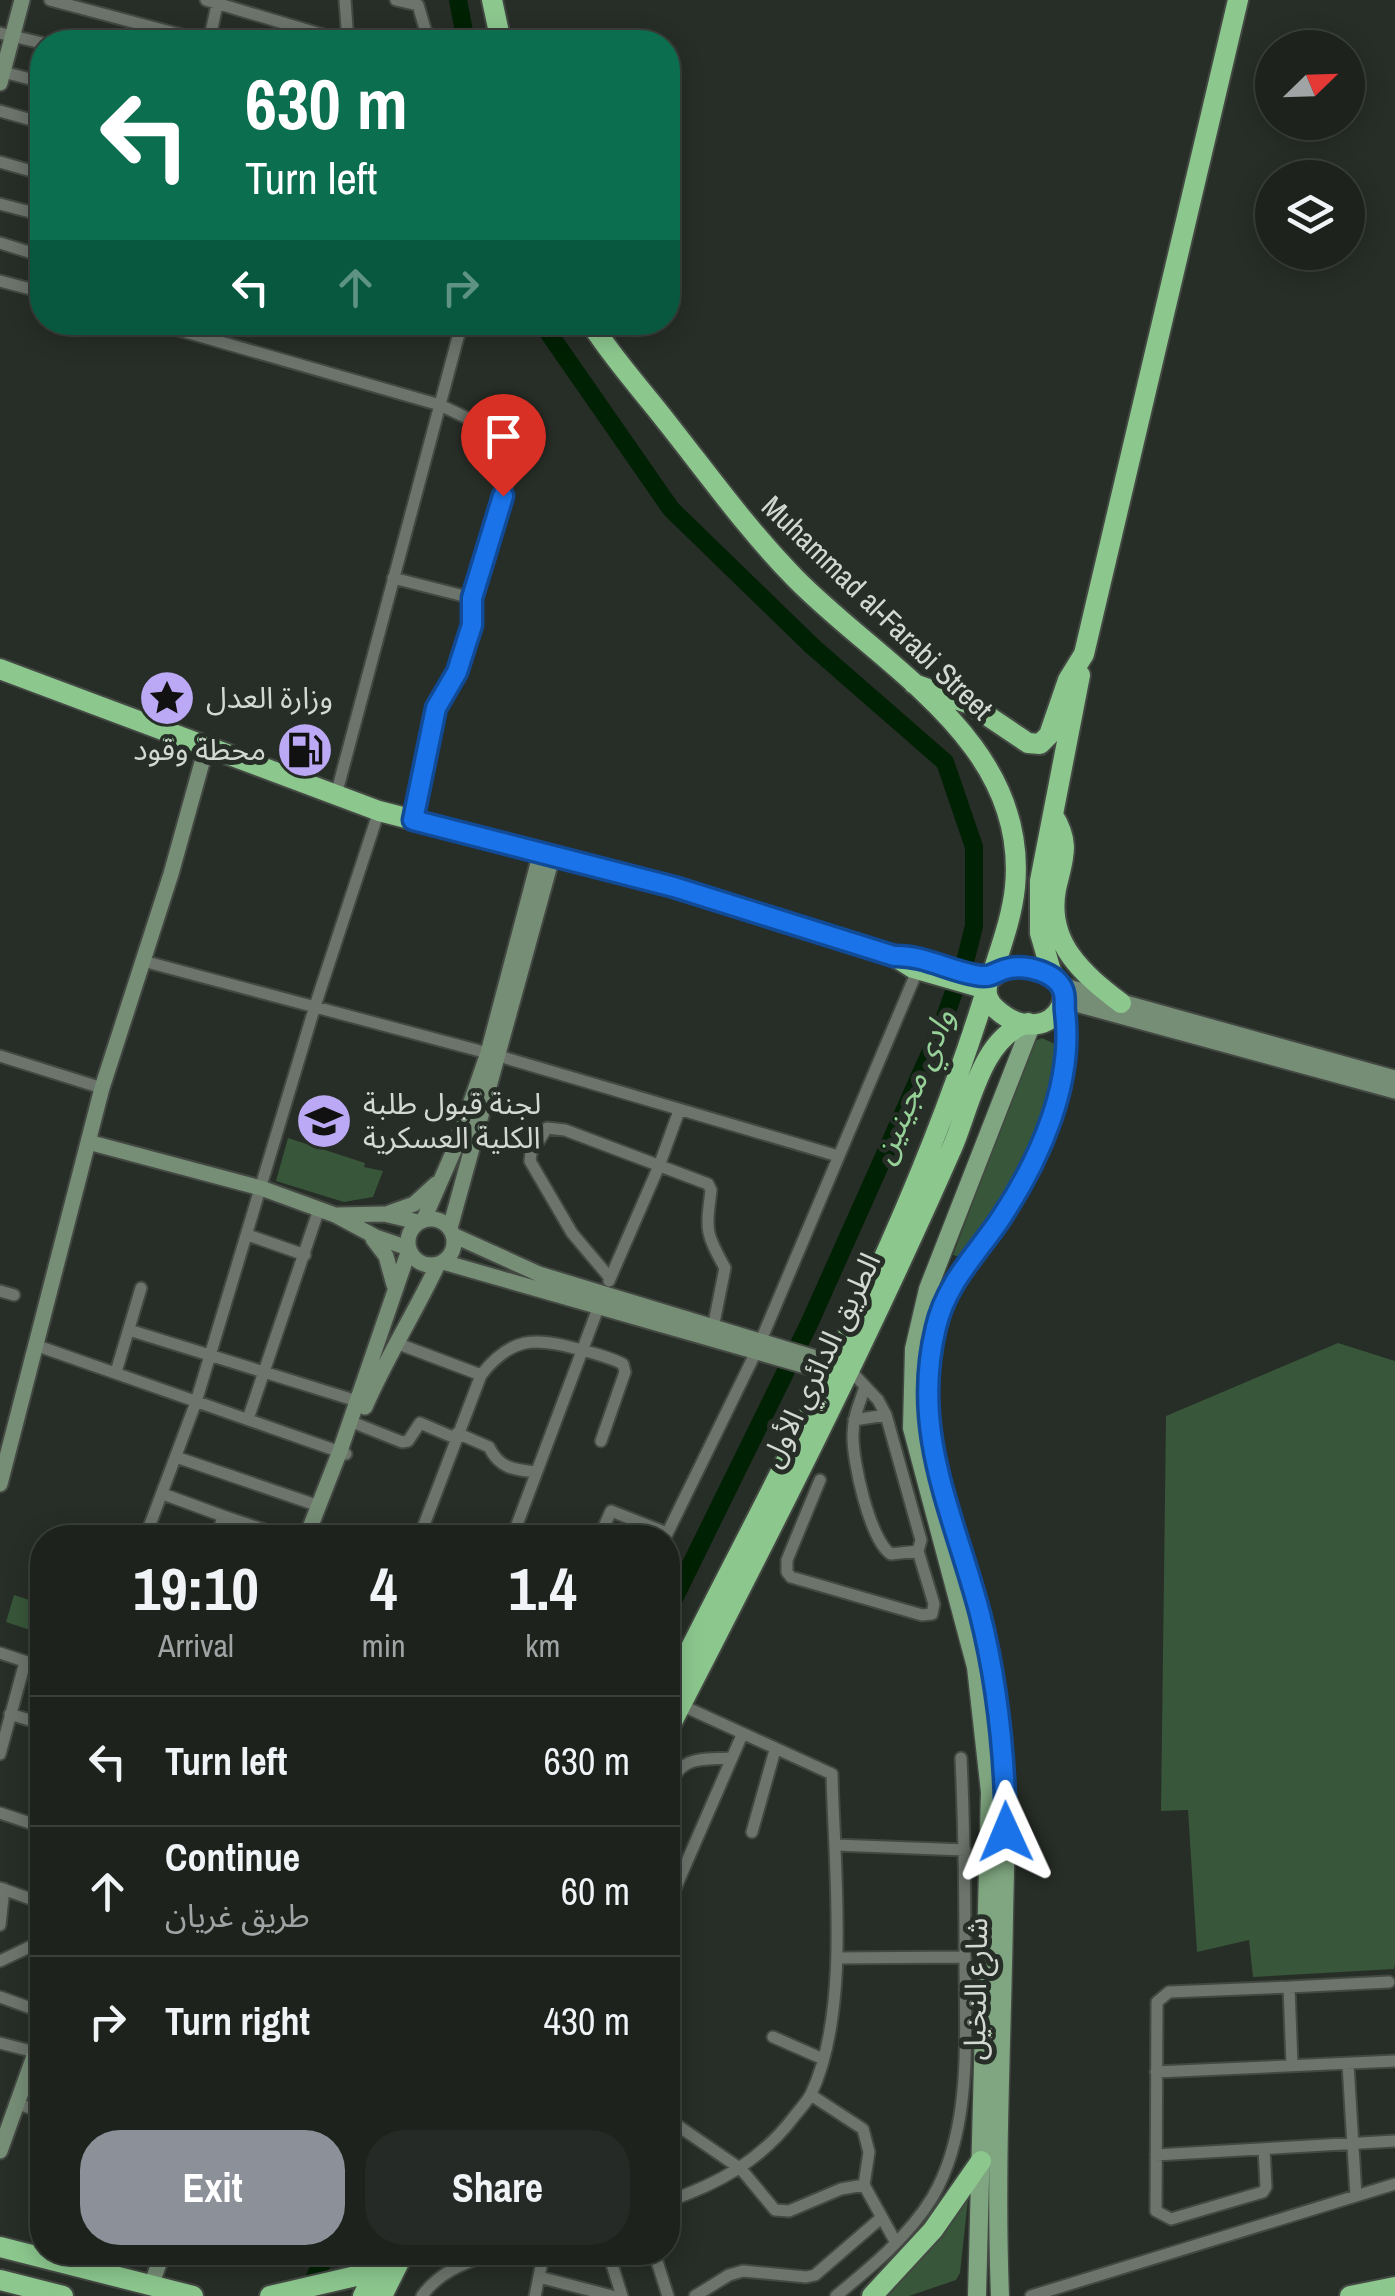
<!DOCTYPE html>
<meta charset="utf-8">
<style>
body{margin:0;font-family:"Archivo Narrow","Noto Sans Arabic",sans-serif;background:#252a26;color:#f1f3f6;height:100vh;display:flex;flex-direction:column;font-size:38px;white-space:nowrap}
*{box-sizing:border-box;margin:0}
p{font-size:32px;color:#a0a4a4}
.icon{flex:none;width:55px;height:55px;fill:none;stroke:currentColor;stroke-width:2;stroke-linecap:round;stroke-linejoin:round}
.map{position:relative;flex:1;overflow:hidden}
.drawer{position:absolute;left:30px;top:1525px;width:650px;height:740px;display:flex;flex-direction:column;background:#1d221d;border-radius:40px;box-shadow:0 5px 25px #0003,0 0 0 2px #3b3f3b}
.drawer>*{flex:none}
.guide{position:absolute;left:30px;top:30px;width:650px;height:305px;border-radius:40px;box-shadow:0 5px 25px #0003,0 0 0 2px #3b3f3b;background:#0b6e4f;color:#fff;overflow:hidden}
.needle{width:65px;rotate:67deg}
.buttons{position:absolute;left:1255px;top:30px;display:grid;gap:20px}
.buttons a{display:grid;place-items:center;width:110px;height:110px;border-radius:50%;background:#1d221d;box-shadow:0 5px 25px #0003,0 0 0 2px #3b3f3b;font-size:50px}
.pin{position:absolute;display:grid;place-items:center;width:85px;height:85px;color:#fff;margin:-102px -42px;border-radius:50% 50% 50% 0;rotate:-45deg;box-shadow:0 0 10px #0007}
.pin .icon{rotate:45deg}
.me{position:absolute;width:110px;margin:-55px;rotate:359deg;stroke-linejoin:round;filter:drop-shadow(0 0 8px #0008)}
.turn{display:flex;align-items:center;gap:35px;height:210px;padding:0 50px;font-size:45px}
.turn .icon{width:130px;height:130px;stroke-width:2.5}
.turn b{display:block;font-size:70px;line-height:85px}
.lanes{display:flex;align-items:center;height:95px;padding:0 50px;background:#0003;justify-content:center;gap:50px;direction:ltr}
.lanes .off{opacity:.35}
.eta{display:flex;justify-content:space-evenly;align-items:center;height:170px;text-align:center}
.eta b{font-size:60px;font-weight:700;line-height:70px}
.cta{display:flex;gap:20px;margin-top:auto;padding:20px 50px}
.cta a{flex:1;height:115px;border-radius:40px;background:#8c9099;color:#fff;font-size:40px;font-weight:700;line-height:115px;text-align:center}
.cta a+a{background:#252a26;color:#f1f3f6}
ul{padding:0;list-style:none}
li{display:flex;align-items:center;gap:30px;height:130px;padding:0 50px;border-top:2px solid #3b3f3b}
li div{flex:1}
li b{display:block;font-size:38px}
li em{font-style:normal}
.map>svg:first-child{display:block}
.green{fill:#385639}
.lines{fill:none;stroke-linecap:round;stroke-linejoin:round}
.river{stroke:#002103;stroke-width:18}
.street-casing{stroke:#434843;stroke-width:15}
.secondary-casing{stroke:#434843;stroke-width:19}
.primary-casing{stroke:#434843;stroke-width:21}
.highway-casing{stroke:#434843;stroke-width:24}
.street{stroke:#6c746c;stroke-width:11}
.secondary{stroke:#768d76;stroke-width:15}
.primary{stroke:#7fa680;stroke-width:18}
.highway{stroke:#8cc88e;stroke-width:20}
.route-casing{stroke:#114b97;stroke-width:25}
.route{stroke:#1a73e8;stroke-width:18}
.labels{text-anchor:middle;stroke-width:10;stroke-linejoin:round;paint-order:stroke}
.street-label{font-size:30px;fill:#d3d8d3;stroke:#272d27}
.poi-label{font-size:30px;fill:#d3d8d3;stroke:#272d27;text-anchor:start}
.water-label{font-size:32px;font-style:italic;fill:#96d198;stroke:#272d27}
</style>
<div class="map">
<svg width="1395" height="2296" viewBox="0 0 1395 2296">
<rect width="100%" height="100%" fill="#272d27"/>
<!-- green -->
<path class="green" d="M1042,1038L1055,1044L1058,1051C1041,1127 1012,1198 960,1257L953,1255L1033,1042Z
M288,1138L365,1163L364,1167L383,1171L373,1197L344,1202L276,1181Z
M1338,1343L1395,1361V1964L1394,1969L1253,1977L1249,1940L1197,1952L1188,1810L1161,1811L1166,1416Z
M14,1595L42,1604V1634L6,1622Z
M968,2199L960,2273L956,2280L909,2296H885L922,2258Z"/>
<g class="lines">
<!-- river -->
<path class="river" d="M458,0L466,42
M541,322L671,509L812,646L945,762L974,847V926L966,958L940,1031L809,1324L668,1611
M306,2296L327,2252"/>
<!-- street casing -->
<g class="street-casing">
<path id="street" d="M50,0L208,42
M206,0L347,42
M345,0L348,42
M396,0L418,5L429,42
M0,33L42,43
M209,42L218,0
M3,72L42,82
M0,111L42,123
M0,162L42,174
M0,204L42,215
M0,243L42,256
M0,281L42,292
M151,322L440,405L505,436L511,443L514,462L472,598V625L457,672L436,708L413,820
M393,578L472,598
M336,795L462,322
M143,961L499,1056L838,1156
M0,1056L102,1088
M248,1235L305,1255
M610,1278L572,1233L530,1161L531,1153L547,1128L565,1130L708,1184L711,1190C706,1231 705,1232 725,1268L713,1328
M609,1281L659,1166L679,1111
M0,1291L14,1295
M129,1330L357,1401
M396,1343L481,1375
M35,1345L346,1454
M116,1372L141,1288
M865,1387C860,1402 853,1417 853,1434C852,1460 870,1541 891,1554L918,1551
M248,1419L319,1209
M854,1420L886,1415
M357,1424L402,1442L408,1441L420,1423L455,1438
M457,1433L489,1447C499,1468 514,1470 536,1472
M176,1457L319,1506
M820,1480L787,1560V1572L791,1577L922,1615L932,1614L934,1604L918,1551L921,1540L886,1415L878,1400L849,1369
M163,1494L223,1516
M145,1538L196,1402L315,1006L379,811
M217,1538L223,1516L289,1538
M419,1538L481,1375C511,1337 534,1337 578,1349C593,1353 610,1357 623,1364L625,1372L601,1441
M512,1538L600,1303
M599,1538L611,1511L667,1533
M665,1538L756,1352L918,969
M0,1653L42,1667
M10,1714L42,1724
M0,1754L25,1662
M668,1786C684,1755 699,1760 731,1758
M0,1813L42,1827
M752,1832L775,1750
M835,1845L965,1850
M0,1888L42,1903
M668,1905L742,1735
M0,1925L4,1889
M837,1958L965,1957
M0,1961L42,1941
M1289,1987L1389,1982
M0,1997L42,2012
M773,2037L823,2059
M0,2043L35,2052
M1348,2064L1356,2196
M1156,2072L1395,2061
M811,2095L863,2129L869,2152L864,2185L895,2241
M15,2103L42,2112
M668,2119L741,2169L775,2210L789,2211L841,2189L864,2185
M1264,2149L1266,2187L1263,2192L1171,2219L1156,2211L1157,2002L1169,1992L1289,1987L1292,2065
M1156,2155L1395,2141
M668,2201C718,2184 760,2161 793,2118C799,2110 807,2102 811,2094C851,2011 834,1866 832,1774L681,1705
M608,2252L622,2296
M654,2252L668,2296
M539,2277L612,2296
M422,2296C440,2270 468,2262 496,2252
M535,2296L544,2252
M695,2296L729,2275L743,2271L806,2277L815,2275L881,2218
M836,2296C870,2268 909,2236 932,2198C973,2129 965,2035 965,1957C965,1891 964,1825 961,1758
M1031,2296L1395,2184"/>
</g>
<!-- secondary casing -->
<g class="secondary-casing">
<path id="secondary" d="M0,83L22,0
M1061,985L1395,1078
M1065,1001L1395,1091
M88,1142L261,1188L335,1215L376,1237L408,1248
M389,1213L414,1204L436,1184
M338,1215L384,1214L418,1222
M408 1242a23 23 0 1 1 46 0a23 23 0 1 1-46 0Z
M424,1219L455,1148L488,1053L541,852
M450,1228L553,854
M453,1235L539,1274L842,1366
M373,1239L386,1256L394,1285
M443,1262L837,1375
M365,1407C386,1358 415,1313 438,1264
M0,1484L102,1088L171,874L206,748
M306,1538L340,1451L409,1250
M0,2151L42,2034
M151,2286L163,2252"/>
</g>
<!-- primary casing -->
<g class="primary-casing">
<path id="primary" d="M977,2296L990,1792L976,1667L912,1428L914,1349L928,1289L1032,1023
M1000,2296C995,2170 1002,2043 1004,1917C1005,1859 1008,1801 1002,1743C997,1685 985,1628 968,1573C946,1499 917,1429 930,1351C941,1293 969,1266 1000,1219C1040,1161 1078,1078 1063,1006"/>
</g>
<!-- highway casing -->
<g class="highway-casing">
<path id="highway" d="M492,0L501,42
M590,322C613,359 643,391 669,425C710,477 748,530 795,578C882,667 1029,741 1015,887C1012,917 1001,946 992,975
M0,669L379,811L674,887L894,956L913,968L986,989
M914,684L970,704L1028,743L1040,744L1049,735L1068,680L1084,654L1238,0
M1053,815C1071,844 1063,858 1056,889C1046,943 1083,974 1121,1003
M1012,967C1105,966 1054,1061 996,1009C987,1001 985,993 988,981L998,972Z
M1053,978L1040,933V881L1080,675
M668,1693C783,1464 910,1238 986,991
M668,1730C767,1538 865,1346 952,1148C970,1107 981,1037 1028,1023
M0,2247L193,2296
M0,2280L63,2296
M270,2296L356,2276L384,2252
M363,2296L380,2263
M382,2296L404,2252
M872,2296L933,2230L981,2161
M1350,2296L1395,2287"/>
</g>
<!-- street -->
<use href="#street" class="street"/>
<!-- secondary -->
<use href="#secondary" class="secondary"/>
<!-- primary -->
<use href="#primary" class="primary"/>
<!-- highway -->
<use href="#highway" class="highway"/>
</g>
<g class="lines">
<!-- route casing -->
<g class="route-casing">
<path id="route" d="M503,496L472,598V625L457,672L436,708L413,820L674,887L894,956C923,955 947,970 975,975C994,979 993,971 1010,968C1027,965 1056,972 1063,990C1066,997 1064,1005 1065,1012C1074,1083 1040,1159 1001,1218C977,1254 946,1283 936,1327C910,1433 954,1514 980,1614C998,1685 1005,1758 1006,1832"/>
</g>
<!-- route -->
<use href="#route" class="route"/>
</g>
<!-- icons -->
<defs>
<g id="sight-disc" transform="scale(2.875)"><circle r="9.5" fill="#bca9f5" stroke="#272d27"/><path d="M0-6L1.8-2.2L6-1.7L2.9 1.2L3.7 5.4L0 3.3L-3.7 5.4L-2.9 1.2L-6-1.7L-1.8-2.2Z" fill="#111"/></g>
<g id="fuel-disc" transform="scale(2.875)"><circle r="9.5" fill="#bca9f5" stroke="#272d27"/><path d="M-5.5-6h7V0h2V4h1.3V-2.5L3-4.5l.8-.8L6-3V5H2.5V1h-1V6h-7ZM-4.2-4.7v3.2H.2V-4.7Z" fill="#111"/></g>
<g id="university-disc" transform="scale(2.875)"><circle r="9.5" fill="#bca9f5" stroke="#272d27"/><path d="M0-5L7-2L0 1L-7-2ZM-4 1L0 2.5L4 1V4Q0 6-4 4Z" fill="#111"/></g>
</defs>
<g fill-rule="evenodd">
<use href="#sight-disc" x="167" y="698"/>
<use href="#fuel-disc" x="305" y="750"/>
<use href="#university-disc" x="324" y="1121"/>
</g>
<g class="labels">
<!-- street labels -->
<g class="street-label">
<text transform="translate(877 608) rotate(44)" y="10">Muhammad al-Farabi Street</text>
<text transform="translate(821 1360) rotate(-64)" y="10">الطريق الدائري الأول</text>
<text transform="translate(976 1989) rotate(-89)" y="10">شارع النخيل</text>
</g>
<!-- poi labels -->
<g class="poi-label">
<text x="206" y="708">وزارة العدل</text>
<text x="266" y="760" text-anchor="end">محطة وقود</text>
<text x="363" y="1114">لجنة قبول طلبة<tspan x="363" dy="34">الكلية العسكرية</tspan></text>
</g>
<!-- water labels -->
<g class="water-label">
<text transform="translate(913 1086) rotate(-67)" y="11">وادي مجينين</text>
</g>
</g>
</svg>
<div class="buttons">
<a><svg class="needle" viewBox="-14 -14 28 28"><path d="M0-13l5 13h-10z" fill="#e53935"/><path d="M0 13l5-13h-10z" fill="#a0a4a4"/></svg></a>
<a><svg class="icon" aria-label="layers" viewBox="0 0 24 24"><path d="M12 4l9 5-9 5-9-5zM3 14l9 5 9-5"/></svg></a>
</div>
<div class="pin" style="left:503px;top:496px;background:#d93025"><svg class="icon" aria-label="arrive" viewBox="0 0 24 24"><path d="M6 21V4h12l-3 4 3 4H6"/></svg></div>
<svg class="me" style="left:1006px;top:1832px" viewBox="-20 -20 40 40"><path d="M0-17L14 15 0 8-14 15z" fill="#1a73e8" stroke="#fff" stroke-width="4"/></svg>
<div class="guide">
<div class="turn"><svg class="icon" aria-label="left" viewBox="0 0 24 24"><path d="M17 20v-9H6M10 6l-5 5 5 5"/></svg><div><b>630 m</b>Turn left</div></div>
<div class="lanes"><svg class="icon" aria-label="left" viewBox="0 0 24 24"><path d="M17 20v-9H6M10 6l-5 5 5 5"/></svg><svg class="icon off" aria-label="ahead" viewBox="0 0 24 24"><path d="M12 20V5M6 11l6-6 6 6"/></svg><svg class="icon off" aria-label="right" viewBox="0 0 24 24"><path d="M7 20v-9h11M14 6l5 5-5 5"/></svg></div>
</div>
<section class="drawer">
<div class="eta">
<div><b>19:10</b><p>Arrival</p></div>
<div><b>4</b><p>min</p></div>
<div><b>1.4</b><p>km</p></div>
</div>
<ul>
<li><svg class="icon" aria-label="left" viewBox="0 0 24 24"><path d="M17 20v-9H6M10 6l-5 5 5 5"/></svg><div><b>Turn left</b></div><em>630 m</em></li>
<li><svg class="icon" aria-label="ahead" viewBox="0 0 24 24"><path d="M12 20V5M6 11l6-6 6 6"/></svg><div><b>Continue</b><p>طريق غريان</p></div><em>60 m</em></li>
<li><svg class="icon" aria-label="right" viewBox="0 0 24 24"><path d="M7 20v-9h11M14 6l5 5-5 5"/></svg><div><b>Turn right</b></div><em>430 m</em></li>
</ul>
<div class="cta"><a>Exit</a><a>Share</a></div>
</section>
</div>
